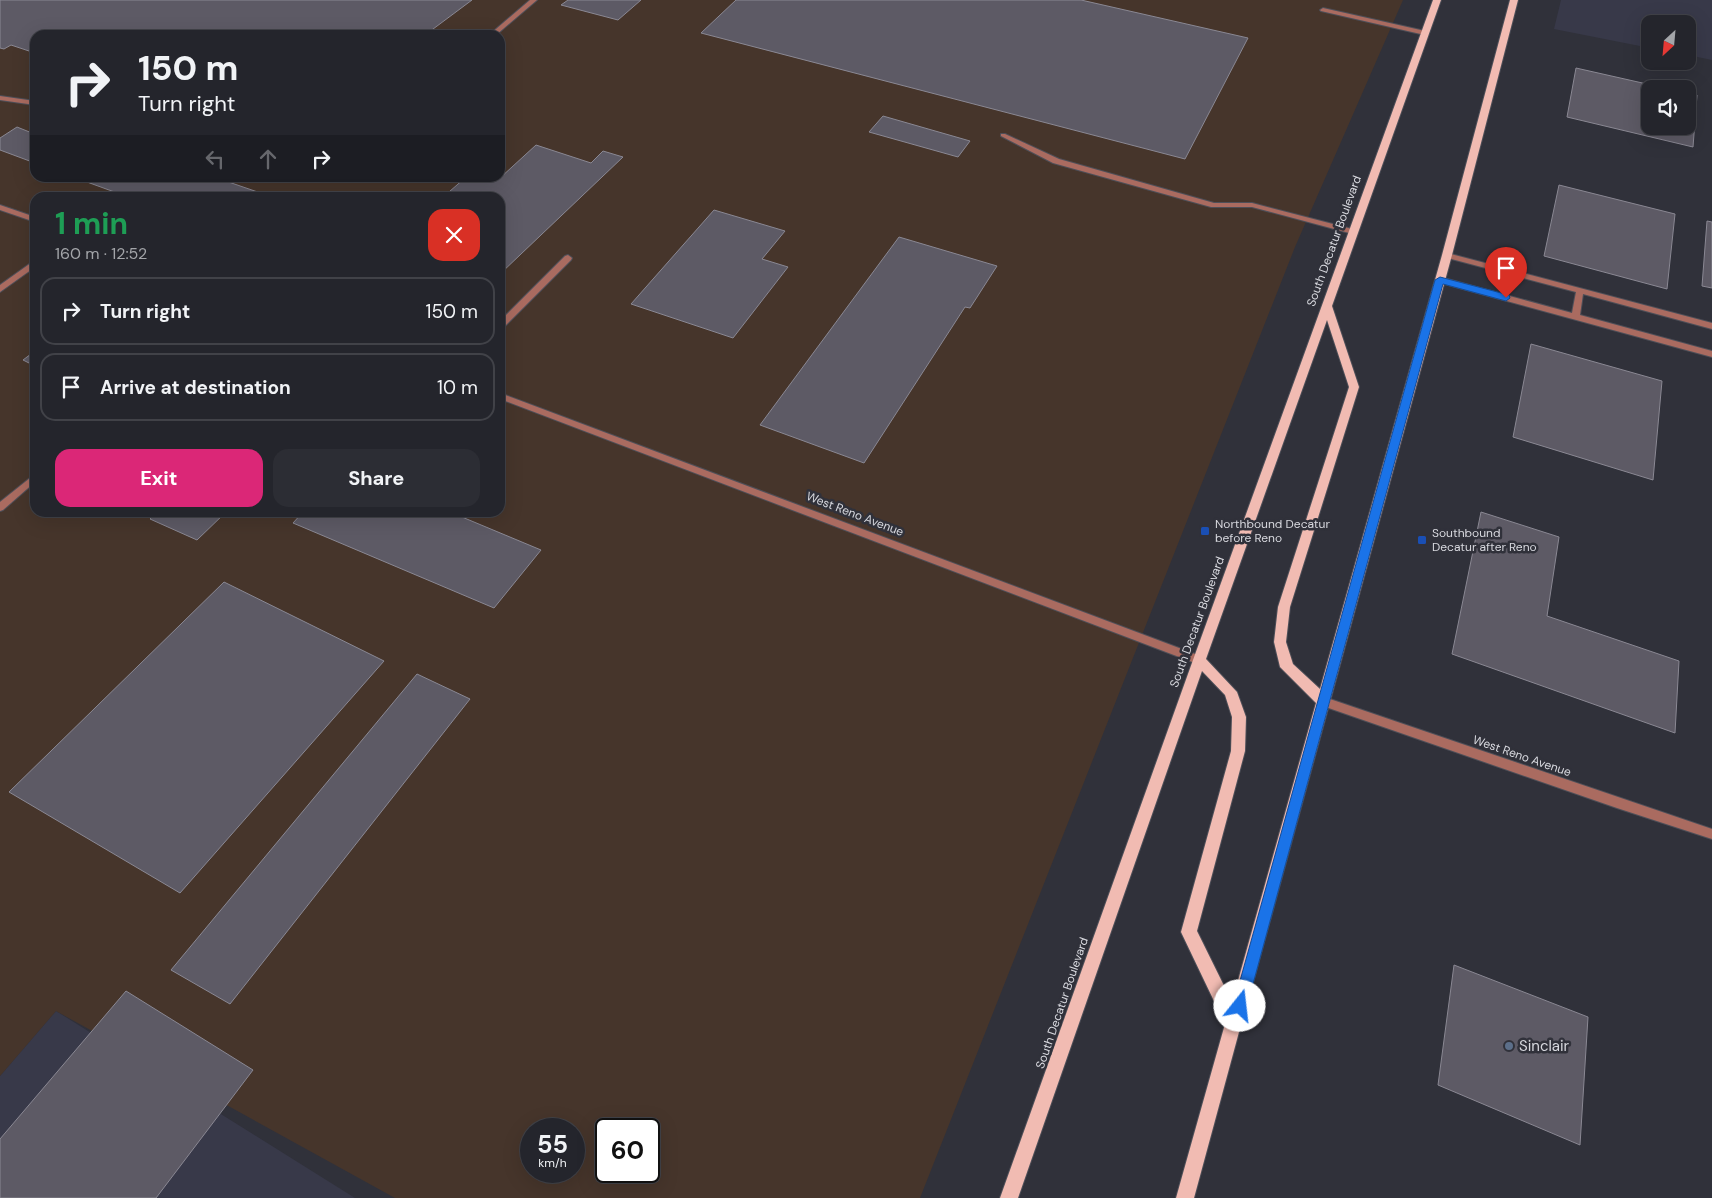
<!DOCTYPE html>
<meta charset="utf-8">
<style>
body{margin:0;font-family:"DM Sans",sans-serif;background:#2c2d34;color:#f1f3f6;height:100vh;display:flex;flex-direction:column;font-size:19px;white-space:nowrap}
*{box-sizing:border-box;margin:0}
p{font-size:16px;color:#a3a5a9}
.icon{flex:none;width:28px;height:28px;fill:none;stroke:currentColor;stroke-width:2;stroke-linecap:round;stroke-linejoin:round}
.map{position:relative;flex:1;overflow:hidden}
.sheet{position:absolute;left:30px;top:192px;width:475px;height:325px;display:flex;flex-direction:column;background:#24252c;border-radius:15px;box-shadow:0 5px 20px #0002,0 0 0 1px #414248}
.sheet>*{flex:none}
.banner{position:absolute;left:30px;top:30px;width:475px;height:152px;border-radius:15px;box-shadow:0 5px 20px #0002,0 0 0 1px #414248;background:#24252c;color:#f1f3f6;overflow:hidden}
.needle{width:32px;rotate:206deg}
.fabs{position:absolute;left:1641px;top:15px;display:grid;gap:10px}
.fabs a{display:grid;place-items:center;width:55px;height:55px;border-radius:10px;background:#24252c;box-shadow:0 5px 20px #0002,0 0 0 1px #414248;font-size:25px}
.speed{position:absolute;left:520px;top:1118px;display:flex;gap:10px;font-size:25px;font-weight:700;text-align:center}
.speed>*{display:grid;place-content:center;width:65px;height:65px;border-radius:50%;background:#24252c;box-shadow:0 5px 20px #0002,0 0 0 1px #414248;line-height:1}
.speed small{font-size:12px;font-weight:400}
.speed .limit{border:2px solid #111;border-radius:8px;background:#fff;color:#111}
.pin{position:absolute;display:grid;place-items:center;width:42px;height:42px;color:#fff;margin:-51px -21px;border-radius:50% 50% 50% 0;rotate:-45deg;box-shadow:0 0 5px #0007}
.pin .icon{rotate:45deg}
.me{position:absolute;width:55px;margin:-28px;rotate:16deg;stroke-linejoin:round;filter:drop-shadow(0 0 4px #0008)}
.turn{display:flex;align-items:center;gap:18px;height:105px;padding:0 25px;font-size:22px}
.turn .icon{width:65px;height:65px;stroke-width:2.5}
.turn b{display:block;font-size:35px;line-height:42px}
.lanes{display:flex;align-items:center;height:48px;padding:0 25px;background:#0003;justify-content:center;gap:25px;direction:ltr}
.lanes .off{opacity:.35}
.round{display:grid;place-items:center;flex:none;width:52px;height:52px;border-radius:15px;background:#2c2d34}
.overview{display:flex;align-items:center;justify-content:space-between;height:85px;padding:0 25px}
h1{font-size:30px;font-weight:700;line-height:38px;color:#1e9e55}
.cta{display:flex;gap:10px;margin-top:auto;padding:10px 25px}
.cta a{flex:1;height:58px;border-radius:15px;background:#db2777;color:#fff;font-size:20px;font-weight:700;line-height:58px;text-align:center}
.cta a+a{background:#2c2d34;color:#f1f3f6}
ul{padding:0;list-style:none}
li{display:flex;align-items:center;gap:15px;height:68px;margin:0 10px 8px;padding:0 15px;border:2px solid #414248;border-radius:15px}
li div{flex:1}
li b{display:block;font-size:19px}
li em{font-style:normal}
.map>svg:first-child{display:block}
.built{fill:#383949}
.industrial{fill:#46352b;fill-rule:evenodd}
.building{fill:#5d5a65;stroke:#8a8893}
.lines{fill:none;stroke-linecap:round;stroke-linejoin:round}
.service-casing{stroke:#4e4f58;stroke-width:2}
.tertiary-casing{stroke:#4e4f58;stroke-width:2}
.primary-casing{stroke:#4e4f58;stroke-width:2}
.service{fill:#aa6b60;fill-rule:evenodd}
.tertiary{fill:#aa6b60;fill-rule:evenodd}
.primary{fill:#f1bbb2;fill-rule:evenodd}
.route{fill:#1a73e8;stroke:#114b97}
.transit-dot{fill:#1a4fb4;stroke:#30313a;stroke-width:2}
.service-dot{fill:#5c6f8a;stroke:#30313a;stroke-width:2}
.labels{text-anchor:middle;stroke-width:5;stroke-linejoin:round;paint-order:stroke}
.street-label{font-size:12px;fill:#d8d9df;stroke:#30313a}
.poi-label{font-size:12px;fill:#d8d9df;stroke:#30313a;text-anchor:start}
.near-poi-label{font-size:15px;fill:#d8d9df;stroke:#30313a;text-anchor:start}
</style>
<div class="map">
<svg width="1712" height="1198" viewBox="0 0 1712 1198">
<rect width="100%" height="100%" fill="#30313a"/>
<!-- built -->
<path class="built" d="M1561,0H1712V60L1688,55V24H1650V48L1554,29Z
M56,1011L355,1198H0V1076Z"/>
<!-- industrial -->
<path class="industrial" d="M0,0H1403L1295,247L920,1198H395L56,1011L0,1076ZM35,35H500V178H35ZM35,198H500V512H35ZM531,1129H574V1171H531ZM606,1129H649V1171H606Z"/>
<!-- building -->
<path class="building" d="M0,0H472L425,35H35V53L11,45L4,49L0,48Z
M568,0H641L618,20L561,5Z
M736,0H1081L1248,38L1185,159L701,33Z
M1576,68L1669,89H1650V126H1688V93L1697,95L1693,147L1567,117Z
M883,116L970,141L958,157L869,132Z
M17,127L32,133L35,131V163L0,150V138Z
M536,145L591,163L603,151L623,157L500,274V198H442L465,178H500Z
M76,178H217L275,198H131Z
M1559,185L1675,214L1667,289L1544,256Z
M714,210L785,231L762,259L788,267L733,338L631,304Z
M1707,221L1712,222V288L1702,286Z
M899,237L997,266L970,308L965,307L864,463L760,425Z
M1531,344L1662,381L1653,480L1513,437Z
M35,351V366L23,360Z
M157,512H226L197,540L150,519Z
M303,512H450L541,550L494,608L293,523Z
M1481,512L1559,537L1547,616L1679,661L1675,733L1452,654Z
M224,582L384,661L180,893L9,792Z
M417,674L470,699L230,1004L171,970Z
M1454,965L1588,1017L1580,1145L1438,1085Z
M126,991L253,1070L156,1198H0V1139Z"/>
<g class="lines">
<!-- service casing -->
<g class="service-casing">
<path id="service" d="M530,0H537L496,35H489Z
M1323,8L1425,31L1428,33L1425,35L1321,11L1320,10Z
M0,96L35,101V105L0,100Z
M1001,134H1005L1059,159L1214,203H1252L1356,230L1357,232L1353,234L1252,207H1211L1053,163L1001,136Z
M1444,253H1447L1712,323V329L1583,294L1580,315L1712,351V357L1437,282L1436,280L1440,277L1572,313L1576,292L1444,257Z
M568,255L572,258L571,260L503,328L500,329V321L565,256Z
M35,260V267L0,292V285Z
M35,474V482L3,510L0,511V502Z"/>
</g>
<!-- tertiary casing -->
<g class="tertiary-casing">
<path id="tertiary" d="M0,205L35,217V222L0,210Z
M500,393L1203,657L1204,660L1203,663L1199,664L1195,663L500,399Z
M1324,697L1712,829V839L1617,808L1320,705L1319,702L1320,699Z"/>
</g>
<!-- primary casing -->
<g class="primary-casing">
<path id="primary" d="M1433,0H1441L1332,306L1359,387L1290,607L1286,642L1293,664L1320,689L1442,255L1510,0H1518L1452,255L1242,1023L1243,1026L1239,1032L1194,1198H1176L1225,1024L1181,932L1231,751L1232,717L1225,695L1202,671L1018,1198H1000L1193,660ZM1327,320L1349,387L1278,607L1274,642L1280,667L1316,703L1232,1002L1197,931L1245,751L1246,717L1237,692L1206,659Z"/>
</g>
<!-- service -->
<use href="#service" class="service"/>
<!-- tertiary -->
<use href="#tertiary" class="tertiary"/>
<!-- primary -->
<use href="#primary" class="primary"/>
</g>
<!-- route -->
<path class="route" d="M1440,277L1509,295L1510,298L1506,301L1443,284L1247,1006L1245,1012L1240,1014L1235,1012L1233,1006L1435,280Z"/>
<!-- markers -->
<g class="transit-dot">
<rect x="1200" y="526" width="10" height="10" rx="2.5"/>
<rect x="1417" y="535" width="10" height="10" rx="2.5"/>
</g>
<circle class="service-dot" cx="1509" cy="1046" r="5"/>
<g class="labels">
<!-- street labels -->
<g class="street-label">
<text transform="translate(1334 241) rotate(-70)" y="4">South Decatur Boulevard</text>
<text transform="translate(855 514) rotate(21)" y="4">West Reno Avenue</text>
<text transform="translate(1197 622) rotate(-70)" y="4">South Decatur Boulevard</text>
<text transform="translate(1522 756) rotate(19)" y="4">West Reno Avenue</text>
<text transform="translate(1062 1003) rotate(-71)" y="4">South Decatur Boulevard</text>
</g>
<!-- poi labels -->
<g class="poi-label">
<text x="1215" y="528">Northbound Decatur<tspan x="1215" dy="14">before Reno</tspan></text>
<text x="1432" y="537">Southbound<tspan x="1432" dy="14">Decatur after Reno</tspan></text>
</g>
<!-- near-poi labels -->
<g class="near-poi-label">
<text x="1519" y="1051">Sinclair</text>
</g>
</g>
</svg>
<div class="fabs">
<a><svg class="needle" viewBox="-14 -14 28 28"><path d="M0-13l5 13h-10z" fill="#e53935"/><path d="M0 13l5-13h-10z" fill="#a3a5a9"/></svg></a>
<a><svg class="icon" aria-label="sound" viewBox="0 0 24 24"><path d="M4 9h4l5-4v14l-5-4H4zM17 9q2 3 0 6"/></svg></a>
</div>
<div class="speed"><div>55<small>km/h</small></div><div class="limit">60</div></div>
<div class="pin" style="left:1506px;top:298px;background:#d93025"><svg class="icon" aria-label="arrive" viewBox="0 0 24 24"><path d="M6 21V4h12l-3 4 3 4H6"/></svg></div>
<svg class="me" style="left:1240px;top:1006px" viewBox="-20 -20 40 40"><circle r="19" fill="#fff"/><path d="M0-13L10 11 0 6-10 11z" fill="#1a73e8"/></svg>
<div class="banner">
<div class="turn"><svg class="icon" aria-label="right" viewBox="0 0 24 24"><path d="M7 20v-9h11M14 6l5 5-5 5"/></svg><div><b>150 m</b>Turn right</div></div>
<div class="lanes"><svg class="icon off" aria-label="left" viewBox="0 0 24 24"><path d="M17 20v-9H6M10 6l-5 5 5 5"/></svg><svg class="icon off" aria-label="ahead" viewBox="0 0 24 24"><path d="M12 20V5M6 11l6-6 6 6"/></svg><svg class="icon" aria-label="right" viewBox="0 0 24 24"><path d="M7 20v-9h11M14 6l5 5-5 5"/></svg></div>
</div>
<section class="sheet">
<div class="overview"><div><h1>1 min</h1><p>160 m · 12:52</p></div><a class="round" style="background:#d93025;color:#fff"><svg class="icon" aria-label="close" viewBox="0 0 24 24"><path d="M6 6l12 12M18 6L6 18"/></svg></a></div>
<ul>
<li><svg class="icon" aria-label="right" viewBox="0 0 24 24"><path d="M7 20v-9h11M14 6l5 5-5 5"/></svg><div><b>Turn right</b></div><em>150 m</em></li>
<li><svg class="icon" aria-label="arrive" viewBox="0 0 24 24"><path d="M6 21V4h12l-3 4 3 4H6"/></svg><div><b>Arrive at destination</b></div><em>10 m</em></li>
</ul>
<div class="cta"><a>Exit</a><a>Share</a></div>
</section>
</div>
